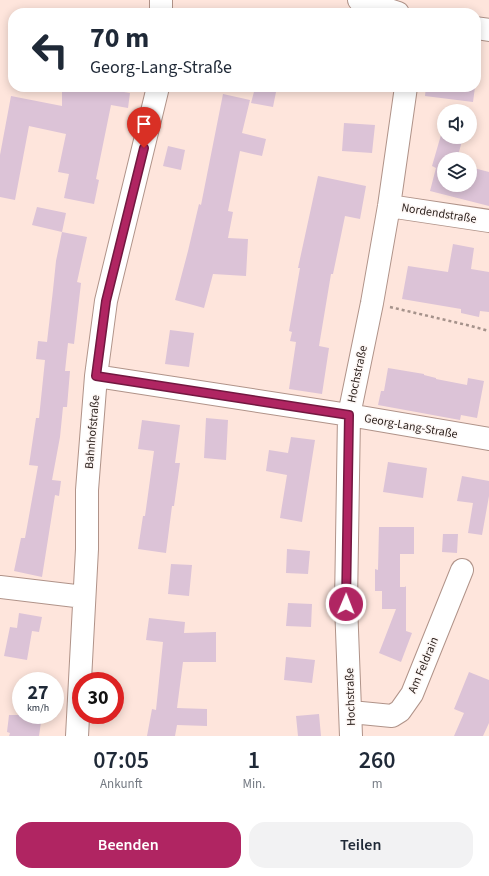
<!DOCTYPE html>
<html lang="de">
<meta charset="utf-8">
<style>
body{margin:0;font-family:"Source Sans 3",sans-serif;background:#f2f2f3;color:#1f2937;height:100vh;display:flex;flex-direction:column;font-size:15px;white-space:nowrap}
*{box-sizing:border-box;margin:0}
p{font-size:13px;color:#747a83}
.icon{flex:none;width:22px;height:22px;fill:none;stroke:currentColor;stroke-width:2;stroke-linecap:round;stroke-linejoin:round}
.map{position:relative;height:736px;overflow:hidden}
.drawer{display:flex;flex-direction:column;background:#fff;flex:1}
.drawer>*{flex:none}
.hud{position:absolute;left:8px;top:8px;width:473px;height:84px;border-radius:16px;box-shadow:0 2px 10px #0003;background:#fff;color:#1f2937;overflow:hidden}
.buttons{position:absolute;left:437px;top:104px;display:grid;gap:8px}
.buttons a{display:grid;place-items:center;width:40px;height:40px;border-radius:50%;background:#fff;box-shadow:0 2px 10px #0003;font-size:20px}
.speed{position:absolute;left:12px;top:672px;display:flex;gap:8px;font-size:20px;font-weight:700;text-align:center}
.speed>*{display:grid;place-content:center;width:52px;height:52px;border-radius:50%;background:#fff;box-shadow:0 2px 10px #0003;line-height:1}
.speed small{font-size:10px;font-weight:400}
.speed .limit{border:6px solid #d22;background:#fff;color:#111}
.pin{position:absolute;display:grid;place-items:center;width:34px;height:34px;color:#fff;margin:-41px -17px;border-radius:50% 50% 50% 0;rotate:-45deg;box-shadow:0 0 4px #0007}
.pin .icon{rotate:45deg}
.me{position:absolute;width:44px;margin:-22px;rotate:1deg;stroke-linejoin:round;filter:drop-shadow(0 0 3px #0008)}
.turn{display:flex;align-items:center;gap:14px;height:84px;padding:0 16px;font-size:18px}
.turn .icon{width:52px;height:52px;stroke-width:2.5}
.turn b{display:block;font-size:28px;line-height:34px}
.eta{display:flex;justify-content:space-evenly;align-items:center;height:68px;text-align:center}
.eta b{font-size:24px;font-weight:600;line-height:28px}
.primary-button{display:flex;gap:8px;margin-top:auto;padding:8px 16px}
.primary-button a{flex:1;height:46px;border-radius:16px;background:#b02562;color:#fff;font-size:16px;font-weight:600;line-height:46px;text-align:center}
.primary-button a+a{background:#f2f2f3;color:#1f2937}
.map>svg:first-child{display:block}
.building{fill:#dcc3d7}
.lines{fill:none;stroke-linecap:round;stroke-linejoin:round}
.minor-casing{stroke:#b09389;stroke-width:24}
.path{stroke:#a5928b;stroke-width:2.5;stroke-dasharray:3 3;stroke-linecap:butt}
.minor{stroke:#fff;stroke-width:22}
.route-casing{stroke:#721840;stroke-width:10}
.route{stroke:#b02562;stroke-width:7}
.labels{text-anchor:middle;stroke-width:3;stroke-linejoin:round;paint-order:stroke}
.street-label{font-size:12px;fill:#2e231f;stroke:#fdf7f5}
</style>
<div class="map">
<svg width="489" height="736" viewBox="0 0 489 736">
<rect width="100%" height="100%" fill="#fee5dc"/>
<!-- building -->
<path class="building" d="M62,87H94L130,93L128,108L111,105L96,179L99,180L94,204L64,198L69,174L58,172L66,134L29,126L15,200L0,197V155L11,96L62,106Z
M426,87H475L473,102L425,96Z
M255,88L276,92L273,107L251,103Z
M223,94L250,100L242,133L266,139L262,156L240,151L228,211L233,212L228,238L248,239L246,276L213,274L204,308L175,300L188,251L199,204L201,205Z
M344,123L375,125L372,153L342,151Z
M441,135L462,141L457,159H444V185H470V167L489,172V206L430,191L436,168L432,166Z
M168,146L185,150L181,170L163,166Z
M318,176L366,186L360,219L345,216L333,274H331L319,346L329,348L322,394L289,389L296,342L290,341L292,332L289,331L300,268H298Z
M37,207L66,213L62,232L32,225Z
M62,232L87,237L77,282L81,283L74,344L68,343L65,371H70L67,407H63L60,437L52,480L61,481L59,496L55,495L42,577L14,571L21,538H25L38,466L29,465L36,418H39L45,360L36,359L38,341L47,342L53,290L56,261Z
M453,244L474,248L471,269L489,272V312L480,311L479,317L461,313V309L402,299L408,266L448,272Z
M170,330L194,333L189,367L165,364Z
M388,368L424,374V375L436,378V379L467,385L468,378L484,381L477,418L461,415L460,420L378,405L381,391H384Z
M206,418L228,420L226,460L204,458Z
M142,420L180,425L175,463H180L174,506H172L166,553L138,549L143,516H145L154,451L138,449Z
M291,437L315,440L302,522L280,518L287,475L266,471L269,450L288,453Z
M388,462L427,468L423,498L383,492Z
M462,476L489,481V496L482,535L468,533L473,503L457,501Z
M379,527H414V554H400V587H405L406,586V631L412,633L401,662L379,653L396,609H382V591H375V569L378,570Z
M443,534H458L457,553L442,552Z
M287,549L310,551L308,574L286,573Z
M171,564L192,565L189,596L168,594Z
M288,603L312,604L311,627L286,626Z
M19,613L42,617L39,632L32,631L27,660L4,656L10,627L17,628Z
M149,618L185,622L184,633L216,632V662H183L177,708L207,709V726L177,725L175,736H147L152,709L156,710L163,642L146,640Z
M286,657L315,660L312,683L284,680Z
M469,672L489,680V723L483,736H454L464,713L454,709Z
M319,714L321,736H298L296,716Z
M9,715H42L39,736H9L10,733L7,732Z"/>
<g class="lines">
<!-- minor casing -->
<g class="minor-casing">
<path id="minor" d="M359,0L398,13
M161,13V0
M476,28L489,30
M389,206L489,221
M96,376L349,415L489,439
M0,587L84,597
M351,712L392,716L400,711L412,694L462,570
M77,736L87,549V490L96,376L106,301L158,87
M351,736L346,604L349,415L372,303L389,206L406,87"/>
</g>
<!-- path -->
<path class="path" d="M390,307L471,326L489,331"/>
<!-- minor -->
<use href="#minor" class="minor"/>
</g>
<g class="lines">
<!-- route casing -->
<g class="route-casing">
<path id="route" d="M144,148L106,301L96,376L349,415L346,604"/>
</g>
<!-- route -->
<use href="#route" class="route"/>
</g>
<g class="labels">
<!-- street labels -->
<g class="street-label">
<text transform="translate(439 213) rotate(9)" y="4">Nordendstraße</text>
<text transform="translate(357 374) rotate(-78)" y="4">Hochstraße</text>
<text transform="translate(411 426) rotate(10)" y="4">Georg-Lang-Straße</text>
<text transform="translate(92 432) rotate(-85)" y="4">Bahnhofstraße</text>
<text transform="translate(423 665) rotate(-67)" y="4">Am Feldrain</text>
<text transform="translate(350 697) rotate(-92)" y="4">Hochstraße</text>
</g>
</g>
</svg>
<div class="buttons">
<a><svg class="icon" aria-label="sound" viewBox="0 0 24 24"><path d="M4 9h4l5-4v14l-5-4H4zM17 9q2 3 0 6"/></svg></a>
<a><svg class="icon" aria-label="layers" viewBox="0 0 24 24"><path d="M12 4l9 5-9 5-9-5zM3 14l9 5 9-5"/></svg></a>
</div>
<div class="speed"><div>27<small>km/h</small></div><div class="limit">30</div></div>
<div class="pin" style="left:144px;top:148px;background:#d93025"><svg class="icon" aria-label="arrive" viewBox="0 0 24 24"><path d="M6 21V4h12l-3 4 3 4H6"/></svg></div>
<svg class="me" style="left:346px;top:604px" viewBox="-20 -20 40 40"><circle r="17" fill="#b02562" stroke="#fff" stroke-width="3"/><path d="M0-11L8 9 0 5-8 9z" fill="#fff"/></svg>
<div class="hud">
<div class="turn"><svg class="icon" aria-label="left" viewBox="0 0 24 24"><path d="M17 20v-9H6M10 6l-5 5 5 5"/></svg><div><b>70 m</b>Georg-Lang-Straße</div></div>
</div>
</div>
<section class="drawer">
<div class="eta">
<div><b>07:05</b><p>Ankunft</p></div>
<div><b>1</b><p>Min.</p></div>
<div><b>260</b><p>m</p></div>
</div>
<div class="primary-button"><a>Beenden</a><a>Teilen</a></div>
</section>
